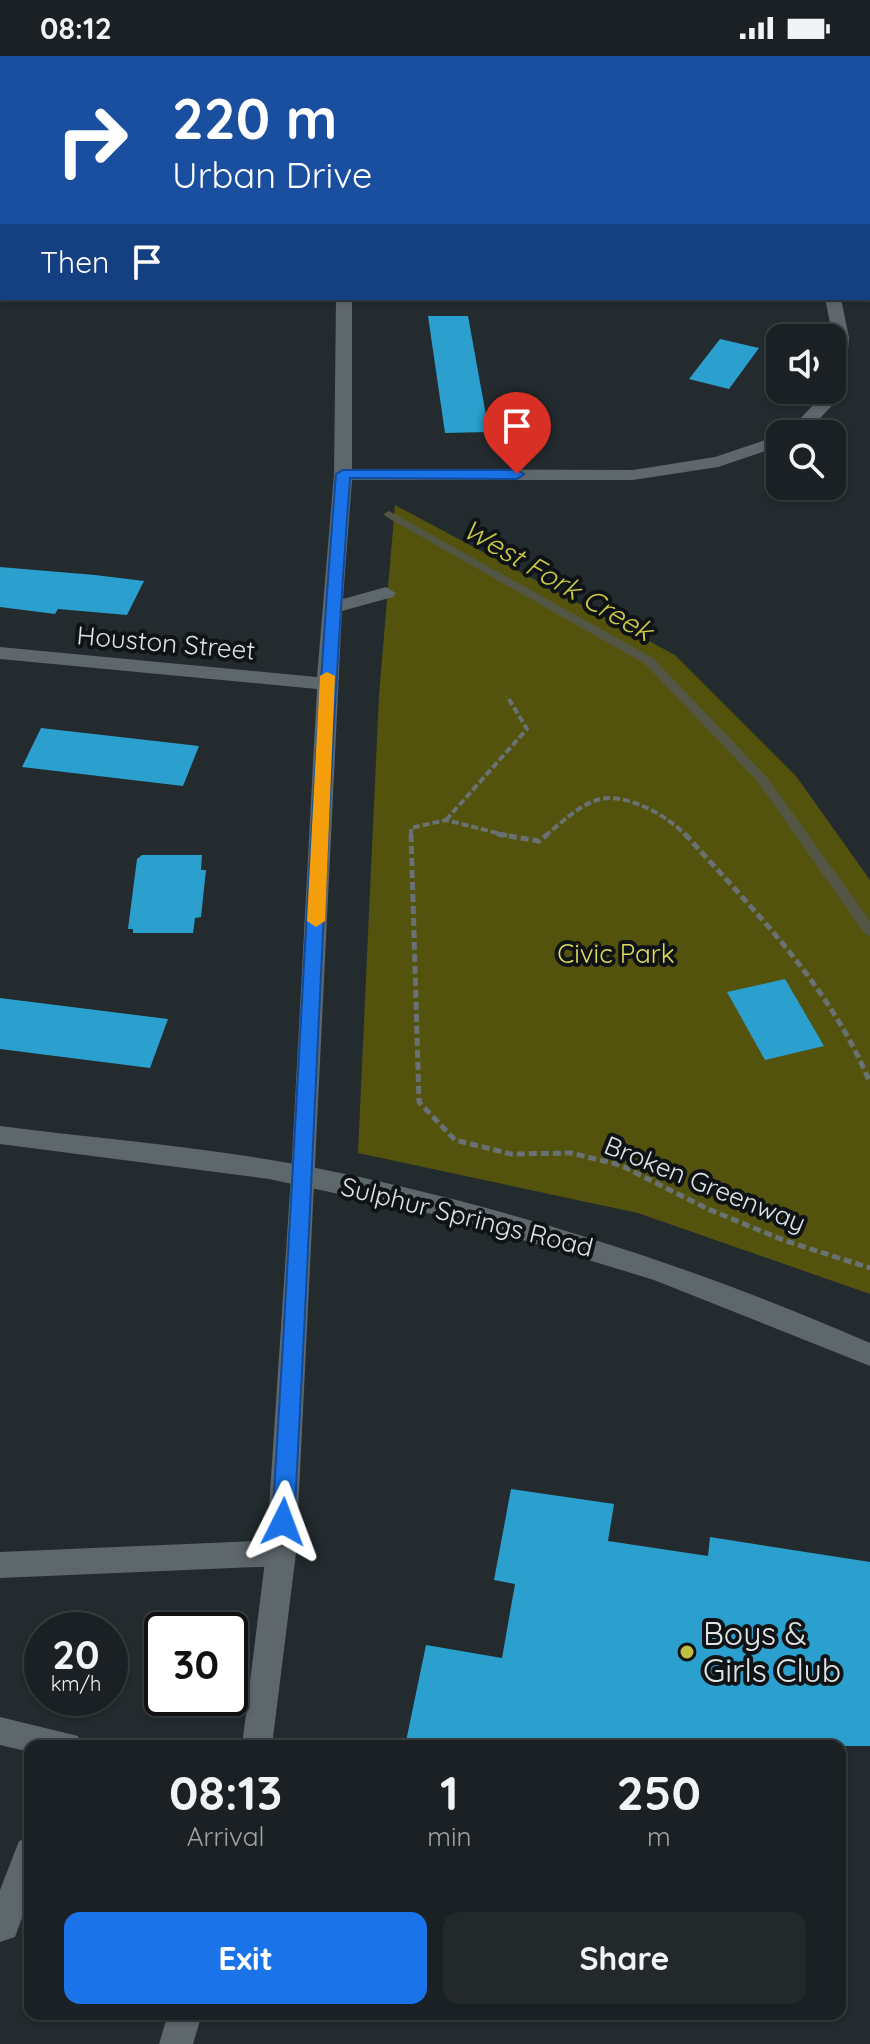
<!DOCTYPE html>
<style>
body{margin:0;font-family:Quicksand,sans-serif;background:#23282b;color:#f1f3f6;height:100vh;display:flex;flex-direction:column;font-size:30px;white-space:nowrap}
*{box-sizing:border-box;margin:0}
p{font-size:26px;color:#9fa3a6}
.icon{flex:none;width:44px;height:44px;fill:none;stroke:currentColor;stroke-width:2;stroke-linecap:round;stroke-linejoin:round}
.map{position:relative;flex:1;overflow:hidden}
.details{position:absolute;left:24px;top:1684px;width:822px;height:280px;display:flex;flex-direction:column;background:#1a2023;border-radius:16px;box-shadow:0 2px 6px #0004,0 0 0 2px #383e41}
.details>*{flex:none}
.hud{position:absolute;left:0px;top:0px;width:870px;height:244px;box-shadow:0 2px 6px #0004,0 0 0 2px #383e41;background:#1a4fa0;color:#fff;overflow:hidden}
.tools{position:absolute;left:766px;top:268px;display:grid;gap:16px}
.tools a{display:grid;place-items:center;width:80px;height:80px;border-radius:16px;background:#1a2023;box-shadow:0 2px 6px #0004,0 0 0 2px #383e41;font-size:40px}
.speed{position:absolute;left:24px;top:1556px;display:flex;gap:16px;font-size:40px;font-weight:700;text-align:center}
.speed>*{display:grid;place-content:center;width:104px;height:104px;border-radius:50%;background:#1a2023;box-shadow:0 2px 6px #0004,0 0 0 2px #383e41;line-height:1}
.speed small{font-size:20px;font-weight:400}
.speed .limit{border:4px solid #111;border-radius:12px;background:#fff;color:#111}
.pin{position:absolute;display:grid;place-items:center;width:68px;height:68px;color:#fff;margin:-82px -34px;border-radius:50% 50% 50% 0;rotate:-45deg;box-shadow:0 0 8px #0007}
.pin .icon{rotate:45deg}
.me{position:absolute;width:88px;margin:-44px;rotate:3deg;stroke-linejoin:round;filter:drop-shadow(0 0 6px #0008)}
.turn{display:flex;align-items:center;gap:28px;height:168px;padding:0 40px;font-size:36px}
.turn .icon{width:104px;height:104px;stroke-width:2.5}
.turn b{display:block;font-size:56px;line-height:68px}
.then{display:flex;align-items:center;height:76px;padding:0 40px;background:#0003;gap:16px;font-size:30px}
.eta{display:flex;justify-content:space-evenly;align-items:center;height:136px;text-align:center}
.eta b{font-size:48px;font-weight:800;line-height:56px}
.primary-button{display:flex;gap:16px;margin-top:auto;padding:16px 40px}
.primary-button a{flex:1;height:92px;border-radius:16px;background:#1a73e8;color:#fff;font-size:32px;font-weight:800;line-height:92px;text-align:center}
.primary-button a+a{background:#23282b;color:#f1f3f6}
.status{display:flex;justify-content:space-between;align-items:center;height:56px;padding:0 40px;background:#1a2023;direction:ltr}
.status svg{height:22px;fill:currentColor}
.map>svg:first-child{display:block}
.green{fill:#54530d}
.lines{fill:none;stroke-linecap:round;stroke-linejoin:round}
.stream{fill:#545645;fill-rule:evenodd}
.building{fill:#2b9fcd}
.path-far1{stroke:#6a7174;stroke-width:4;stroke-dasharray:7 3;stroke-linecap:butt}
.path{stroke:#6a7174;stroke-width:5;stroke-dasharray:8 4;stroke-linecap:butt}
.lane{fill:#5e676c;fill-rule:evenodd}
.street{fill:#5e676c;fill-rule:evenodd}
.secondary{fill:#5e676c;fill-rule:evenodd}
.route{fill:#1a73e8;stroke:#114b97;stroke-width:2}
.slow{fill:#f59e0b}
.poi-dot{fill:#bfbe41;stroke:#0f1315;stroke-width:3}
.labels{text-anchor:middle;stroke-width:8;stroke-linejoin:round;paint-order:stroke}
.street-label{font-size:26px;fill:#dee3e6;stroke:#0f1315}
.park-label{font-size:26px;fill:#dddd5d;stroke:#0f1315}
.water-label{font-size:28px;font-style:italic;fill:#cac946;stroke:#0f1315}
.near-poi-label{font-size:32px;fill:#dee3e6;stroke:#0f1315;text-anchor:start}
</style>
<div class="status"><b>08:12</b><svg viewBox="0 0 49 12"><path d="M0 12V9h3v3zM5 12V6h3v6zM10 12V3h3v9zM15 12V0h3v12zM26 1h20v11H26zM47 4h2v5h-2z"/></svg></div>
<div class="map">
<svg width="870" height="1988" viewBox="0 0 870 1988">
<rect width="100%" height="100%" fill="#232b2f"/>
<!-- green -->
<path class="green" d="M395,449L675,599L796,720L870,824V1238L638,1157L358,1097L379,639Z"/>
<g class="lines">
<!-- stream -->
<path class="stream" d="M389,455L653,602L766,720L870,865V880L865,878L758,726L645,608L385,460L384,458Z"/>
</g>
<!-- building -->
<path class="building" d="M428,260H468L489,376L445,377Z
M720,283L759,292L729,333L689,323Z
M0,511L95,519L144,525L127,559L58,553L55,558L0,551Z
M41,672L199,690L183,730L22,711Z
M142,799H202L201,814H206L201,861L195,862L193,877H133V873H128L137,803Z
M785,923L824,990L765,1004L727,936Z
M0,942L168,963L150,1012L0,993Z
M511,1433L614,1448L608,1485L708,1500L710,1481L870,1506V1690H405L426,1589L502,1602L515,1528L494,1524Z"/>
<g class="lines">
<!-- path-far1 -->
<path class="path-far1" d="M446,764L527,673L507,640
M411,780V772L446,764L509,780
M545,780C560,768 578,750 597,744C624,735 669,760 686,780"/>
<!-- path -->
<path class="path" d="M411,778L419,1046L455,1084L511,1098L571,1097L620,1109L708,1153L783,1184L870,1212
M497,778L539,785L548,778
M685,778C754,855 830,929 870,1027"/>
<!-- lane -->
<path class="lane" d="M281,1484L291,1488L296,1497L291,1506L281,1510L0,1522V1496Z
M0,1661L78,1680L82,1690H30V1696L0,1689Z
M30,1781V1840L15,1881L0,1886V1834L19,1785Z"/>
<!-- street -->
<path class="street" d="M68,0H85L86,2H69Z
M729,0H745L746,2H730Z
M0,6H2V15H0Z
M336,242H352V413L633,414L715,401L780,379V390L718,411L633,424H352L343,543L386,531L396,537L393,541L342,555L296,1497L272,1690H242L266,1497L291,1120L317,633L0,603V591L317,621L334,418Z
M825,242H841L849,282L844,337L805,378H786L827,334H832L833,282Z
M168,1958H202L193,1988H159Z"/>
<!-- secondary -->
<path class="secondary" d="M0,1070C102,1083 205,1091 306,1110C500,1148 689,1208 870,1287V1310L654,1224L451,1162L269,1123L0,1088Z"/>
</g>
<!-- route -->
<path class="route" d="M343,414H517L524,418L517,423L350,422C324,770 314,1118 294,1466L291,1473L283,1475L276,1473L272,1466C295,1117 308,767 336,418Z"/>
<!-- slow -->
<path class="slow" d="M327,616L335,620L325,865L316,871L307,865L320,620Z"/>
<!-- markers -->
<circle class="poi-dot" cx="687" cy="1596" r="8"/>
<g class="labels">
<!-- street labels -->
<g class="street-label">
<text transform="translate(166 587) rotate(5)" y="9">Houston Street</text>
<text transform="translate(705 1128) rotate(22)" y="9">Broken Greenway</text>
<text transform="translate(467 1161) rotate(14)" y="9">Sulphur Springs Road</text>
</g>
<!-- park labels -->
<g class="park-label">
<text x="616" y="907">Civic Park</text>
</g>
<!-- water labels -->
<g class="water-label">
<text transform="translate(558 524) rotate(30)" y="10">West Fork Creek</text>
</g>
<!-- near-poi labels -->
<g class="near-poi-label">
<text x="703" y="1589">Boys &amp;<tspan x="703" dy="37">Girls Club</tspan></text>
</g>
</g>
</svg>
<div class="tools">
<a><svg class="icon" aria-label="sound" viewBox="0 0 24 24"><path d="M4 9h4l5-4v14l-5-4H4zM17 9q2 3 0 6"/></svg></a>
<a><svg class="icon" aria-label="search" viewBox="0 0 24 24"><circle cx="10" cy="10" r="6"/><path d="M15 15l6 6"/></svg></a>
</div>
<div class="speed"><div>20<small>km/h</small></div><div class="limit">30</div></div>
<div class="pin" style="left:517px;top:418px;background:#d93025"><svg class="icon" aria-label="arrive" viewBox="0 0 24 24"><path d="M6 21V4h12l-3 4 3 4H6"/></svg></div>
<svg class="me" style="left:283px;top:1466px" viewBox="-20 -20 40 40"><path d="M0-17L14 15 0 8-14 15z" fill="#1a73e8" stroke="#fff" stroke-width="4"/></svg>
<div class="hud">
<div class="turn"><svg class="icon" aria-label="right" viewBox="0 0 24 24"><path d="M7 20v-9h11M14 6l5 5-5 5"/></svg><div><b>220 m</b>Urban Drive</div></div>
<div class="then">Then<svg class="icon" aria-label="arrive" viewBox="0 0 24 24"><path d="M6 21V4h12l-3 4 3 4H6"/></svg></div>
</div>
<section class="details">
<div class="eta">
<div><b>08:13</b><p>Arrival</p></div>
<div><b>1</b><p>min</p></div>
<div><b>250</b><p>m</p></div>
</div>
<div class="primary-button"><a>Exit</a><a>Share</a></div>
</section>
</div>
